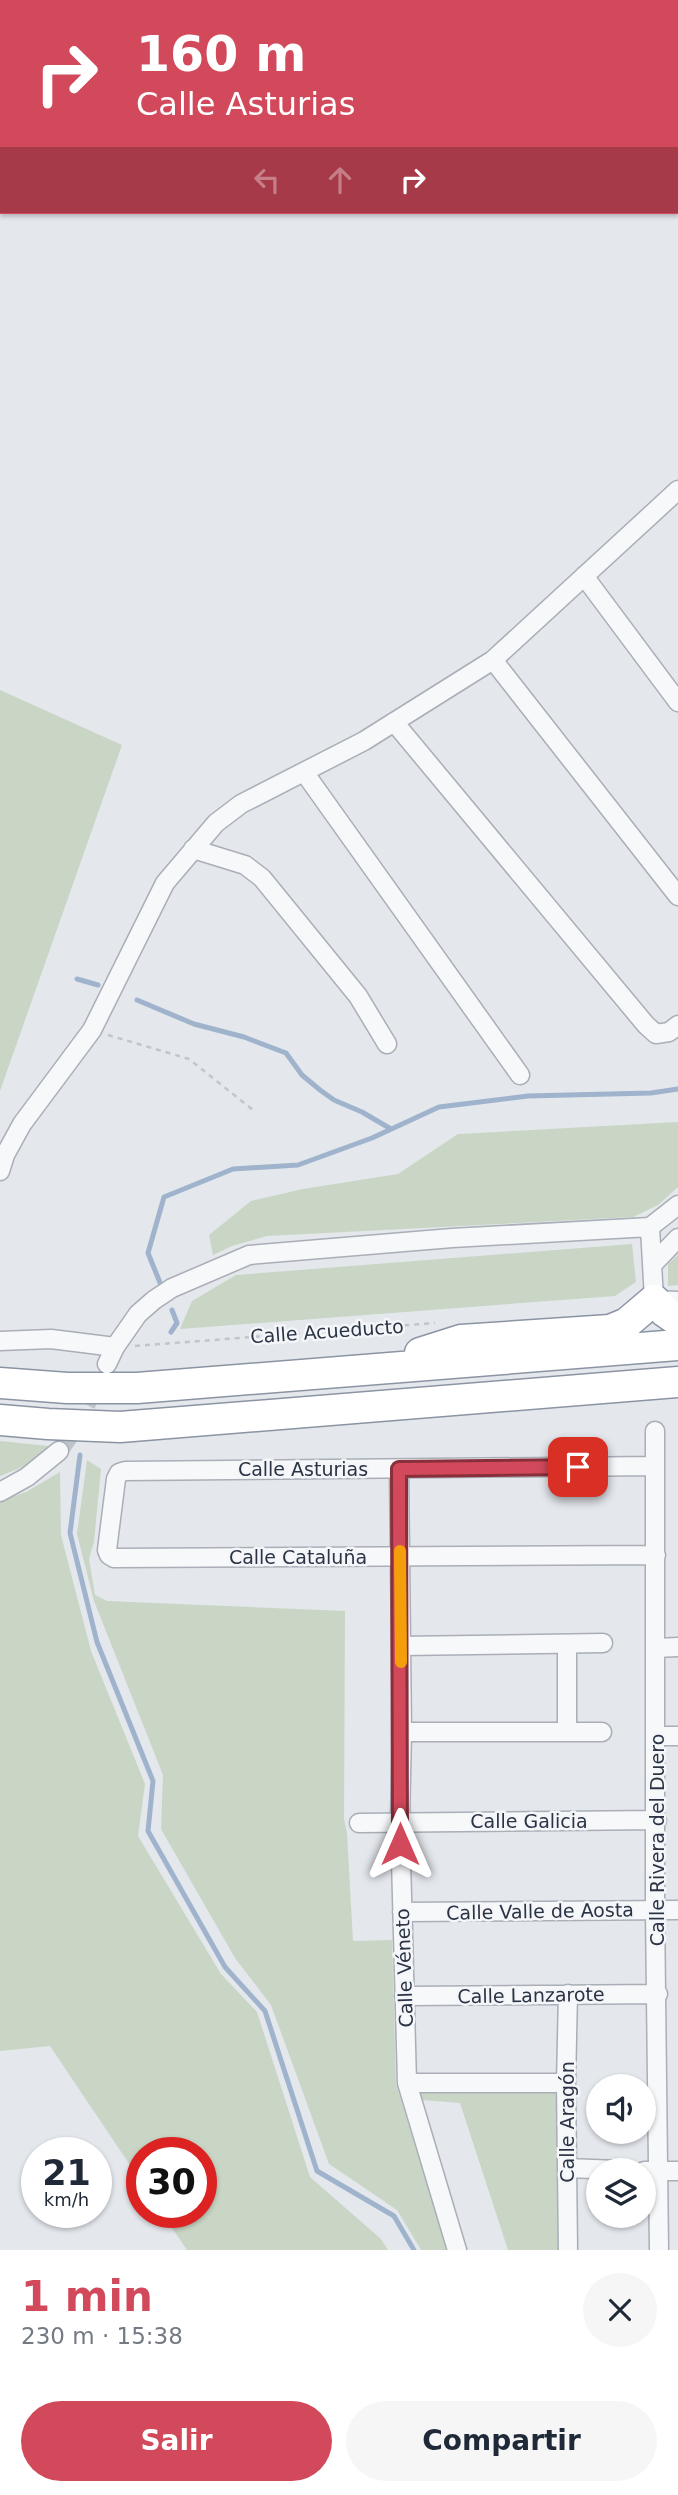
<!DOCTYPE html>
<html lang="es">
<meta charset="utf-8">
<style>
body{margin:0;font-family:"DejaVu Sans",sans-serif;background:#f6f6f7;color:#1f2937;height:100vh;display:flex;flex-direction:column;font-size:26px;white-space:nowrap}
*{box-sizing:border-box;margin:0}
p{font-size:23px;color:#747a83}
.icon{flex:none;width:38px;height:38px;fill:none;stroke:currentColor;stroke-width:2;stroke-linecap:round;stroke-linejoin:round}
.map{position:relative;height:2250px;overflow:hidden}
.details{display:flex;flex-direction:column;background:#fff;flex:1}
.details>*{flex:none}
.guide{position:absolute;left:0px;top:0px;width:679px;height:214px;box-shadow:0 2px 5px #0004;background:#d1495b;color:#fff;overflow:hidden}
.controls{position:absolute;left:586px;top:2074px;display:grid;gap:14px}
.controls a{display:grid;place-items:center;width:70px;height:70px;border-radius:50%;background:#fff;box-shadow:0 2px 5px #0004;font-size:35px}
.speed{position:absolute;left:21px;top:2137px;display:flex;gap:14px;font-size:35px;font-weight:700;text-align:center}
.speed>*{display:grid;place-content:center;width:91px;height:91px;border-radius:50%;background:#fff;box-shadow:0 2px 5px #0004;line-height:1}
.speed small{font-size:18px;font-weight:400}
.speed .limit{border:10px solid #d22;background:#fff;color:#111}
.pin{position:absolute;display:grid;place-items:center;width:60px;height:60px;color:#fff;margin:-30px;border-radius:14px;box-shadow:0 4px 10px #0006}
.me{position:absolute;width:77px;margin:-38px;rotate:0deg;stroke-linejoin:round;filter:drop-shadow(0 0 5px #0008)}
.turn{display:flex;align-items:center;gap:24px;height:147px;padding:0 21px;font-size:32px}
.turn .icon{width:91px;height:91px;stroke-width:2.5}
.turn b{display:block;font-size:49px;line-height:60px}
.lanes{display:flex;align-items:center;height:66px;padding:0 21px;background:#0003;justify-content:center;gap:35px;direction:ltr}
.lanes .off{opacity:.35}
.round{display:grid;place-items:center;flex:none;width:74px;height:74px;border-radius:37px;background:#f6f6f7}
.headline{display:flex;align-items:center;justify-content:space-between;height:119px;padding:0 21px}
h1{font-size:42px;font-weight:800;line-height:52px;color:#d1495b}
.action{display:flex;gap:14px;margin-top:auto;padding:14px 21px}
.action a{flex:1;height:80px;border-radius:42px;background:#d1495b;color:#fff;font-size:28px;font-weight:800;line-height:80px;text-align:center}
.action a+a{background:#f6f6f7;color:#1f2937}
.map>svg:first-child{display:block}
.green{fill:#c9d6c5}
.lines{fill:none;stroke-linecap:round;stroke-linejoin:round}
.stream{stroke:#9fb4cc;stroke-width:5}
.minor-tunnel{stroke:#bfc3cb;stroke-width:18;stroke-dasharray:18 9;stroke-linecap:butt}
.minor-casing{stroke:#a9aeb7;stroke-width:21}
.tertiary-casing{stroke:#a9aeb7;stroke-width:24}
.trunk-casing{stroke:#8b94a3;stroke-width:33}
.path{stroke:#c2c5cb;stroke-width:2.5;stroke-dasharray:5 5;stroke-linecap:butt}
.minor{stroke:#f7f8fa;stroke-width:18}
.tertiary{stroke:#f7f8fa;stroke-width:21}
.trunk{stroke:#fff;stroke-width:30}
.route-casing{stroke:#882f3b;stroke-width:18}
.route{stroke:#d1495b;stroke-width:12}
.slow{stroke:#f59e0b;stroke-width:12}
.labels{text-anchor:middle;stroke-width:5;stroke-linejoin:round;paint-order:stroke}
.street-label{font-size:19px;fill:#2b3445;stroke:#f4f6f9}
</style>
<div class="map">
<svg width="678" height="2250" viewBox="0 0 678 2250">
<rect width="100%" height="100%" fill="#e4e7ec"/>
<!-- green -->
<path class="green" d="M0,690L122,745L0,1091Z
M678,1122V1187L658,1205L633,1217L267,1236L232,1246L213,1255L209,1235L251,1201L303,1189L398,1174L458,1134Z
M632,1244L636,1282L615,1296L180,1329L192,1301L236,1275Z
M678,1255V1285L668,1286V1264Z
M0,1441L49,1446L25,1466L0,1476Z
M87,1460L101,1469L94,1542L89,1559L95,1595L107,1601L345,1611L344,1819L347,1833L353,1941L392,1940L396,2084L447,2250H421L397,2210L329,2164L271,2005L235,1958L161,1829L163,1775L94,1601L77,1534Z
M60,1472L61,1535L91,1651L145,1784L138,1836L221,1974L257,2012L310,2177L381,2239L388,2250H187L161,2212H201V2152H142V2183L50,2046L0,2051V1501L26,1492Z
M418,2090L559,2091L561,2250H508L460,2103L422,2100Z"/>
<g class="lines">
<!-- stream -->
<path class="stream" d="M77,979L98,985
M137,1000L194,1024L244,1037L286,1053L302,1075L320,1090L334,1100L362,1112L391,1129
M163,1290L148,1253L164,1197L233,1169L298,1165L372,1138L439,1107L528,1096L651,1093L678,1089
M171,1332L177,1323L172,1310
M80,1455L70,1533L97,1642L153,1781L148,1831L225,1967L265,2011L317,2171L394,2216L414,2250"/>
<!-- minor-tunnel -->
<path class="minor-tunnel" d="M59,1451L71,1434L97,1384"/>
<!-- minor casing -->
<g class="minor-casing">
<path id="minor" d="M584,576L678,702
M493,660L678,896
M394,722L646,1025L656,1034L669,1032L678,1025
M304,772L520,1075
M193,849L245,865L262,878L358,996L387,1044
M0,1171L5,1155L22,1124L92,1030L165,883L216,823L241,804L364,741L493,660L678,490
M650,1227L654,1300L678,1301
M650,1227L678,1205
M654,1263L678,1238
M0,1341L51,1339L115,1347
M107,1364L115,1347L138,1314L154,1300L172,1288L249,1255L452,1238L650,1227
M655,1431V1910L659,2250
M655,1466L125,1471L119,1473L116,1479L107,1550L109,1555L114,1558L656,1555
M399,1469L402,1732L400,1822L407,2083L457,2250
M0,1492L27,1477L59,1451
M401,1646L603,1643
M656,1648L678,1647
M402,1732H602
M567,1732V1644
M656,1736H678
M359,1823L657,1820
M402,1912L678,1910
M404,1996L658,1994
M407,2083H566
M567,2168L618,2170
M644,2171H678
M568,2250L566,2083L568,1994"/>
</g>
<!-- tertiary casing -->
<g class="tertiary-casing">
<path id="tertiary" d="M75,2L77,0
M0,78L2,76"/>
</g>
<!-- trunk casing -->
<g class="trunk-casing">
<path id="trunk" d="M420,1353L461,1340L610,1330L627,1323L654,1300L665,1312L678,1321
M0,1383L67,1388H137L678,1345
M0,1420L48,1424L120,1427L678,1382"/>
</g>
<!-- path -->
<path class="path" d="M108,1035L189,1059L253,1110
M135,1346L435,1323"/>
<!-- minor -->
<use href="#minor" class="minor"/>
<!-- tertiary -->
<use href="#tertiary" class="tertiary"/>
<!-- trunk -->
<use href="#trunk" class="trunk"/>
</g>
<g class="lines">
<!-- route casing -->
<g class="route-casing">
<path id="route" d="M400,1844L399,1469L578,1467"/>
</g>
<!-- route -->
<use href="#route" class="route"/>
<!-- slow -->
<path class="slow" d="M400,1551L401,1662"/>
</g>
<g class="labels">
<!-- street labels -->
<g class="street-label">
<text transform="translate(327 1331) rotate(-4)" y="7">Calle Acueducto</text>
<text x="303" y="1476">Calle Asturias</text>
<text x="298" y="1564">Calle Cataluña</text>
<text x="529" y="1828">Calle Galicia</text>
<text transform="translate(657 1840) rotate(-90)" y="7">Calle Rivera del Duero</text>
<text transform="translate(540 1911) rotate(-1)" y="7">Calle Valle de Aosta</text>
<text transform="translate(404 1968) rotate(-92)" y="7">Calle Véneto</text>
<text transform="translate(531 1995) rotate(-1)" y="7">Calle Lanzarote</text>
<text transform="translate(567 2122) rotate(-90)" y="7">Calle Aragón</text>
</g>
</g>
</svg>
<div class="controls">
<a><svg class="icon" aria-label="sound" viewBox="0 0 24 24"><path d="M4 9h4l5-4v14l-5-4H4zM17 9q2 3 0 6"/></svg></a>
<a><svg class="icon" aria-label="layers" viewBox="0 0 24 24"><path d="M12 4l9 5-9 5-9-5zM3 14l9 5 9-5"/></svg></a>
</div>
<div class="speed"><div>21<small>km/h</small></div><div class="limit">30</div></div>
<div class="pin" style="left:578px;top:1467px;background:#d93025"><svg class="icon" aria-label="arrive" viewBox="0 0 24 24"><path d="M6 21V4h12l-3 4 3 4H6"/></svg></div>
<svg class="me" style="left:400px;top:1844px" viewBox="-20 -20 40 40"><path d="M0-17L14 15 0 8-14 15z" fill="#d1495b" stroke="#fff" stroke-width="4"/></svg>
<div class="guide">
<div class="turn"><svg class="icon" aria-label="right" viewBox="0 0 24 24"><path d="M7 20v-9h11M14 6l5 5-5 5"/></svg><div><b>160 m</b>Calle Asturias</div></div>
<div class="lanes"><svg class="icon off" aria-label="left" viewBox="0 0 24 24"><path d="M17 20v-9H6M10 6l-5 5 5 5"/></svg><svg class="icon off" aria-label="ahead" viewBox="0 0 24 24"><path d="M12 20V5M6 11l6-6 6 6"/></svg><svg class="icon" aria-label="right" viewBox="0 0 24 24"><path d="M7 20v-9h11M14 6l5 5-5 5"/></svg></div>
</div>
</div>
<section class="details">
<div class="headline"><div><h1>1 min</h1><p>230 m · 15:38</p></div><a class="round"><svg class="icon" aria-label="close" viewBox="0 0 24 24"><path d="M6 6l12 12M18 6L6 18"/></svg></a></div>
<div class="action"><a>Salir</a><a>Compartir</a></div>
</section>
